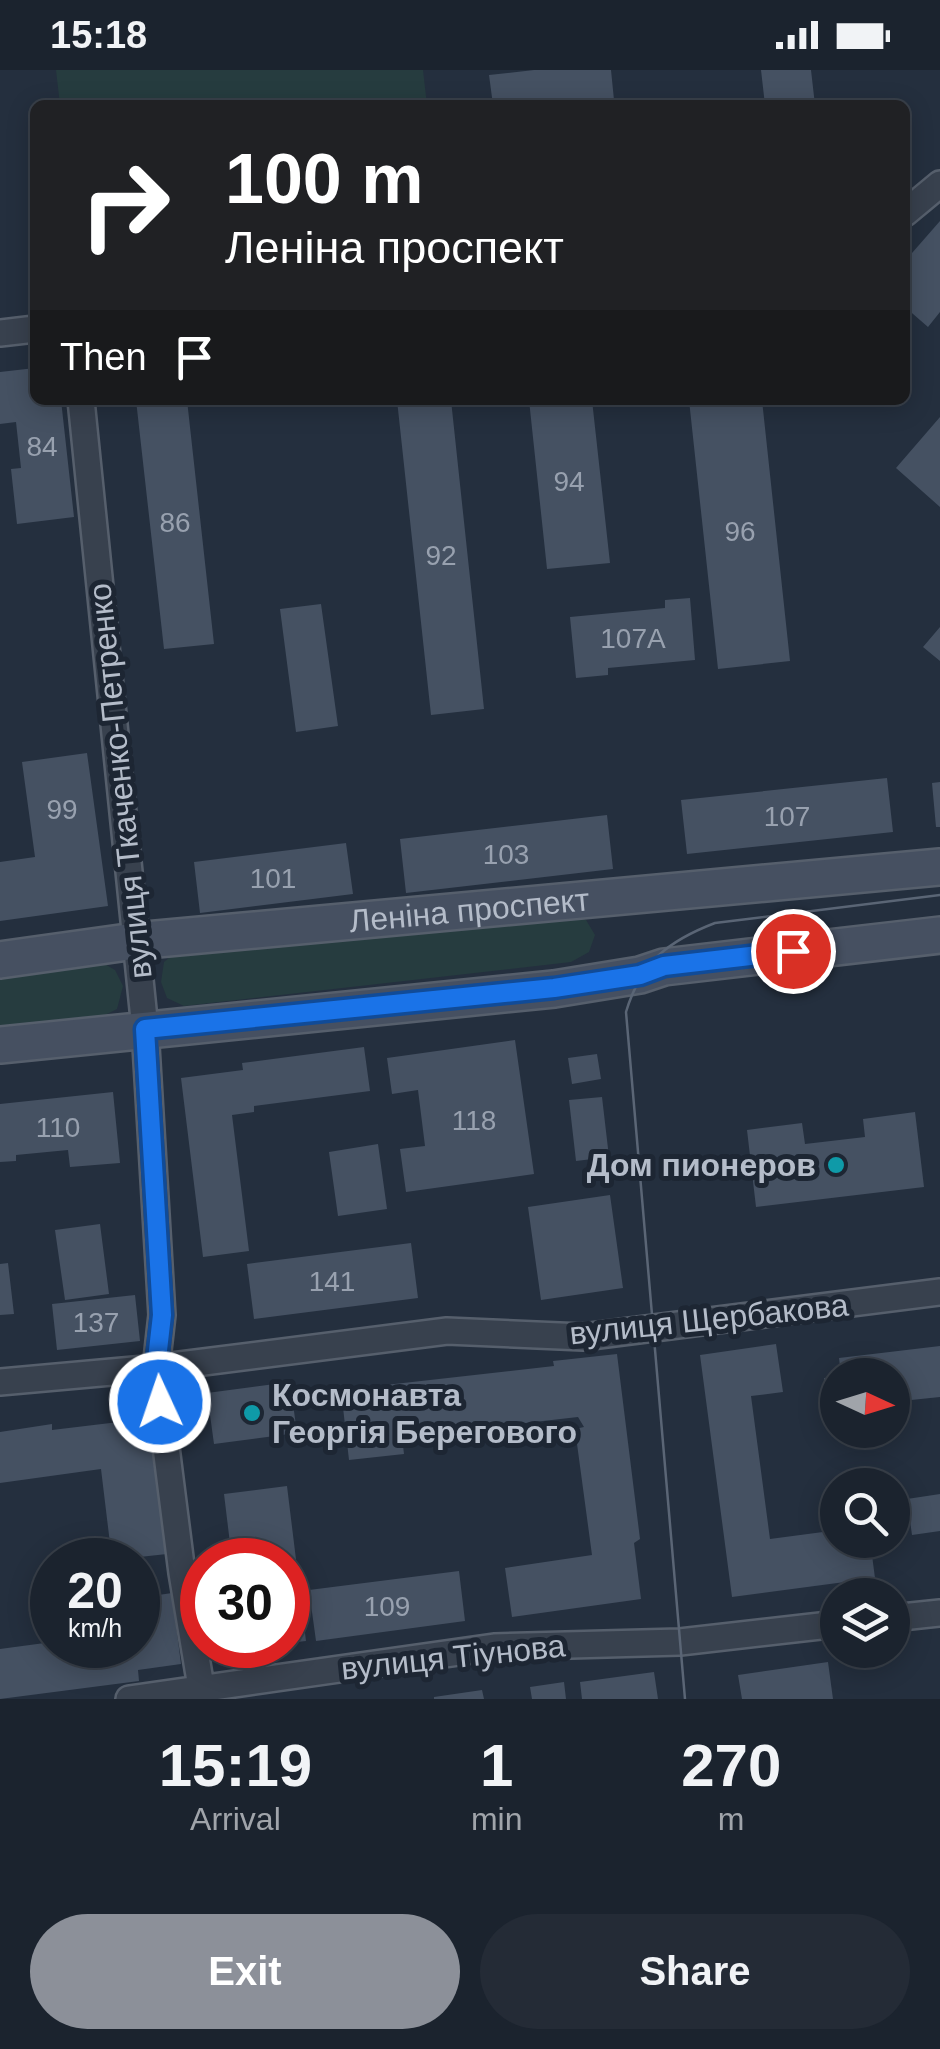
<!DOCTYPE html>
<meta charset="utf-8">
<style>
body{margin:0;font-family:Arial,sans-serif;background:#242b36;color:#f1f3f6;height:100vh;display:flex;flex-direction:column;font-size:38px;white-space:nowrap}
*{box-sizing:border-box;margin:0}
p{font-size:32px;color:#a0a4aa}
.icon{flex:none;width:55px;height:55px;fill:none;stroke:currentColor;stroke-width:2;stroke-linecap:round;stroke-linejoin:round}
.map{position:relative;height:1629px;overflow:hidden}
.sheet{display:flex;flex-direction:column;background:#1b232e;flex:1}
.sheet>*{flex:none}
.hud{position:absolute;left:30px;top:30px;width:880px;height:305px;border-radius:15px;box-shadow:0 5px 25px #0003,0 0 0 2px #39404a;background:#202124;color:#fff;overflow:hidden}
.needle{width:65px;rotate:94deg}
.buttons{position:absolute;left:820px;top:1288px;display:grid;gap:20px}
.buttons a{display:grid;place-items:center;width:90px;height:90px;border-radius:50%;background:#1b232e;box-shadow:0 5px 25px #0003,0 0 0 2px #39404a;font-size:50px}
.speed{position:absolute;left:30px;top:1468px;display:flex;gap:20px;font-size:50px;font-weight:700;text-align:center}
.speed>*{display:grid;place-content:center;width:130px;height:130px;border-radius:50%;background:#1b232e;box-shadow:0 5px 25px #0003,0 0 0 2px #39404a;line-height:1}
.speed small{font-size:25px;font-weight:400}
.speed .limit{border:15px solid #d22;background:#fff;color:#111}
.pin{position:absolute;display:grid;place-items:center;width:85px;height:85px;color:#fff;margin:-42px;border:5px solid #fff;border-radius:50%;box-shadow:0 2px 10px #0007}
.me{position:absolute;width:110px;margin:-55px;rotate:357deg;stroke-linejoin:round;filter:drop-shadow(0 0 8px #0008)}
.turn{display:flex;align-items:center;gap:35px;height:210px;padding:0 30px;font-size:45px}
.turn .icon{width:130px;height:130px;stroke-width:2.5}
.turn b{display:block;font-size:70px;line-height:85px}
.then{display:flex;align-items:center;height:95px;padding:0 30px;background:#0003;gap:20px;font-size:38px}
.eta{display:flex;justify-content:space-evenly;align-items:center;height:170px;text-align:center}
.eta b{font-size:60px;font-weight:700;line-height:70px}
.button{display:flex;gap:20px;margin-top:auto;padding:20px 30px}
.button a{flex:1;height:115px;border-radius:60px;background:#8c9099;color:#fff;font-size:40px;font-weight:700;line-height:115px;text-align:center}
.button a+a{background:#242b36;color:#f1f3f6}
.status{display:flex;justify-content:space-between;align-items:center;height:70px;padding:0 50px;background:#1b232e;direction:ltr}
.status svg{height:28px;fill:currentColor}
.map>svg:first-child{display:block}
.green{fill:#263c3f}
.building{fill:#455162}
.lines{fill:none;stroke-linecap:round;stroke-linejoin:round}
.street-casing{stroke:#565f6c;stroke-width:30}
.secondary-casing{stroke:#565f6c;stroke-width:40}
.street{stroke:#38414e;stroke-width:25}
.secondary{stroke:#465061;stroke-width:35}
.tram{stroke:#5a6575;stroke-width:2.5}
.route-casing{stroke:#114b97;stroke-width:25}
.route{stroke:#1a73e8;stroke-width:18}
.culture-dot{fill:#0f9aa8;stroke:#1d2633;stroke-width:4}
.labels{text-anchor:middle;stroke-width:10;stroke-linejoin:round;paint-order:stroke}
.number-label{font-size:28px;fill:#98a1af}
.street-label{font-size:32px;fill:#b4bcc9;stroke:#1d2633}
.poi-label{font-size:32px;font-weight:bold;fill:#b4bcc9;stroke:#1d2633;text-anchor:end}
</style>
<div class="status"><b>15:18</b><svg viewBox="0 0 49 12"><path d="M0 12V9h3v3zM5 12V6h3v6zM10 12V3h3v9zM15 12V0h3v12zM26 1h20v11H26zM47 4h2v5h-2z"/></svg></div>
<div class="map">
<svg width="940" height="1629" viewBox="0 0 940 1629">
<rect width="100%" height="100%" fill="#242f3e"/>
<!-- green -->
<path class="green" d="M56,0H423L427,35H60Z
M568,843L586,850L595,865L589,882L571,892L184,936L167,928L161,912L164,892L176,882Z
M103,893L115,900L123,916L117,939L105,945L0,957V904Z"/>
<!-- building -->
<path class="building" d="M534,0H611L614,30L574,35H493L489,5Z
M761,0H811L815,35H765Z
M940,151V242L928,257L905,237V191Z
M35,298V330H61L74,447L17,454L11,399L21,398L16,352L0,354V302Z
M136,330H187L214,574L164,579Z
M397,330H451L484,639L431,645Z
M529,330H592L610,493L547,499Z
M689,330H762L790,591L718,599Z
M940,347V437L896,398Z
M690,528L695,590L608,598V605L576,608L570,547L665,538V530Z
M321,534L338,656L296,662L280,539Z
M940,557V591L923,577Z
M87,683L108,836L0,851V792L35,787L22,692Z
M887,708L893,762L687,784L681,730Z
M940,712V757H936L932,713Z
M607,745L613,799L406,823L400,769Z
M346,773L353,824L200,843L194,792Z
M515,970L534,1104L406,1122L400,1079L425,1076L418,1020L392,1024L387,988Z
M364,977L370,1021L254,1036V1042L232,1045L249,1181L203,1187L181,1008L243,1000L242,993Z
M597,984L601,1009L572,1014L568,988Z
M113,1022L120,1093L70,1097L68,1080L16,1085V1091L0,1092V1034Z
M602,1027L609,1087L576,1091L569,1030Z
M915,1042L924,1117L756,1137L747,1060L802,1053L805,1074L865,1067L863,1049Z
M378,1074L387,1139L338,1146L329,1082Z
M610,1125L623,1218L541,1230L528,1137Z
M100,1154L109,1224L65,1230L55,1160Z
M411,1173L418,1228L254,1249L247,1194Z
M8,1193L14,1244L0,1245V1194Z
M135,1225L140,1271L57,1280L52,1234Z
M776,1274L783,1322L751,1326L770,1469L838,1460V1470H870L875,1508L732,1527L700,1285Z
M940,1276V1327L892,1332V1305H841L839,1288Z
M617,1284L640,1469L634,1473L641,1529L512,1547L505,1498L592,1485L575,1359L584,1357L578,1347L402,1367L404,1384L349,1390L341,1320L554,1296L553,1291Z
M838,1307V1355L829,1356L824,1308Z
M290,1312L297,1363L214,1374L207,1323Z
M152,1348L167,1484L112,1490L101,1399L0,1413V1362L52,1354V1360Z
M287,1416L306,1571L288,1573V1490H232L224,1424Z
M940,1424V1461L912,1465L907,1429Z
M459,1501L465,1551L316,1571L309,1520Z
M172,1523L181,1594L138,1600L139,1611L0,1629V1579L52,1572V1575H138V1528Z
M828,1592L833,1629H742L738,1605Z
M654,1602L658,1629H582L580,1612Z
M564,1612L566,1629H532L530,1617Z
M482,1620L484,1629H434V1627Z"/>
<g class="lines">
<!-- street casing -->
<g class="street-casing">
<path id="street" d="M905,143L940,114
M0,263L35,259
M81,330L145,959L162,1245L156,1298L182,1503L203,1629
M0,1312L156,1298L447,1261L583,1267L940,1222
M892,1548L940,1543
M129,1629L494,1577L680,1572L838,1554"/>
</g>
<!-- secondary casing -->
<g class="secondary-casing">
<g id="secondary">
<path id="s1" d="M0,890L135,871L940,797"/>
<path d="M0,975L554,919L640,905L664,897L940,865"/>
</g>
</g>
<!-- street -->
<use href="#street" class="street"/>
<!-- secondary -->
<use href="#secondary" class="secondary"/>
<!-- tram -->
<path class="tram" d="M685,1629L626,942C641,892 668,871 715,853L940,825"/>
</g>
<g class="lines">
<!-- route casing -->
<g class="route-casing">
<path id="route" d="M160,1332L156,1298L162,1245L145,959L554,918L640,905L664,896L793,881"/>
</g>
<!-- route -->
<use href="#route" class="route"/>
</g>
<!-- markers -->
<g class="culture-dot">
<circle cx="836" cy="1095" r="10"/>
<circle cx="252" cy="1343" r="10"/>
</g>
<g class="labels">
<!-- number labels -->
<g class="number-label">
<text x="42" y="386">84</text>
<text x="569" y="421">94</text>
<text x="175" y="462">86</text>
<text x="740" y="471">96</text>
<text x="441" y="495">92</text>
<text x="633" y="578">107А</text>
<text x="62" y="749">99</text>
<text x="787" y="756">107</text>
<text x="506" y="794">103</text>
<text x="273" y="818">101</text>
<text x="474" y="1060">118</text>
<text x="58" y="1067">110</text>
<text x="332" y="1221">141</text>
<text x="96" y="1262">137</text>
<text x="387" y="1546">109</text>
</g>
<!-- street labels -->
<g class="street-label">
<text transform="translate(120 711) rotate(-96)" y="11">вулиця Ткаченко-Петренко</text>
<text dy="11" stroke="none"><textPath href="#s1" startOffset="472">Леніна проспект</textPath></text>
<text transform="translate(709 1249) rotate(-6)" y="11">вулиця Щербакова</text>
<text transform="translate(453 1587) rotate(-6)" y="11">вулиця Тіунова</text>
</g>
<!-- poi labels -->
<g class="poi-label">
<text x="816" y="1106">Дом пионеров</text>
<text x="272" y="1336" text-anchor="start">Космонавта<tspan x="272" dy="37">Георгія Берегового</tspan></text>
</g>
</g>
</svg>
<div class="buttons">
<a><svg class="needle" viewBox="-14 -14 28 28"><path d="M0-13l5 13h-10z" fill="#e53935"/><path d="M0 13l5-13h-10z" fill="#a0a4aa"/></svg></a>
<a><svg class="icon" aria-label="search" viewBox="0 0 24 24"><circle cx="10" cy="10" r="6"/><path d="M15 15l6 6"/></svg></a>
<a><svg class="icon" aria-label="layers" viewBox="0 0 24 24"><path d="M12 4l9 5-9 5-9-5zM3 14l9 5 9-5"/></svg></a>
</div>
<div class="speed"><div>20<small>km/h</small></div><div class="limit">30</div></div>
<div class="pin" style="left:793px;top:881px;background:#d93025"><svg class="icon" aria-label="arrive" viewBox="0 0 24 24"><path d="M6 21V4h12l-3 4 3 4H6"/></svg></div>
<svg class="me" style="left:160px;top:1332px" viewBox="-20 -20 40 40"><circle r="17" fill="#1a73e8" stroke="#fff" stroke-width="3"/><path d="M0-11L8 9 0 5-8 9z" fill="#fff"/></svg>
<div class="hud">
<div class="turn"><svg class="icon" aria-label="right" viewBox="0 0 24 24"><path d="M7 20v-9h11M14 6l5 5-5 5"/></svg><div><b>100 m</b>Леніна проспект</div></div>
<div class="then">Then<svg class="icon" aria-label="arrive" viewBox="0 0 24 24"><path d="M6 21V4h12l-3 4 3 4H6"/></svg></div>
</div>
</div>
<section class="sheet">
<div class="eta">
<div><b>15:19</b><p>Arrival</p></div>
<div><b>1</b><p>min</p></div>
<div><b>270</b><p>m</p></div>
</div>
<div class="button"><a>Exit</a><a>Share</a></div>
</section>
